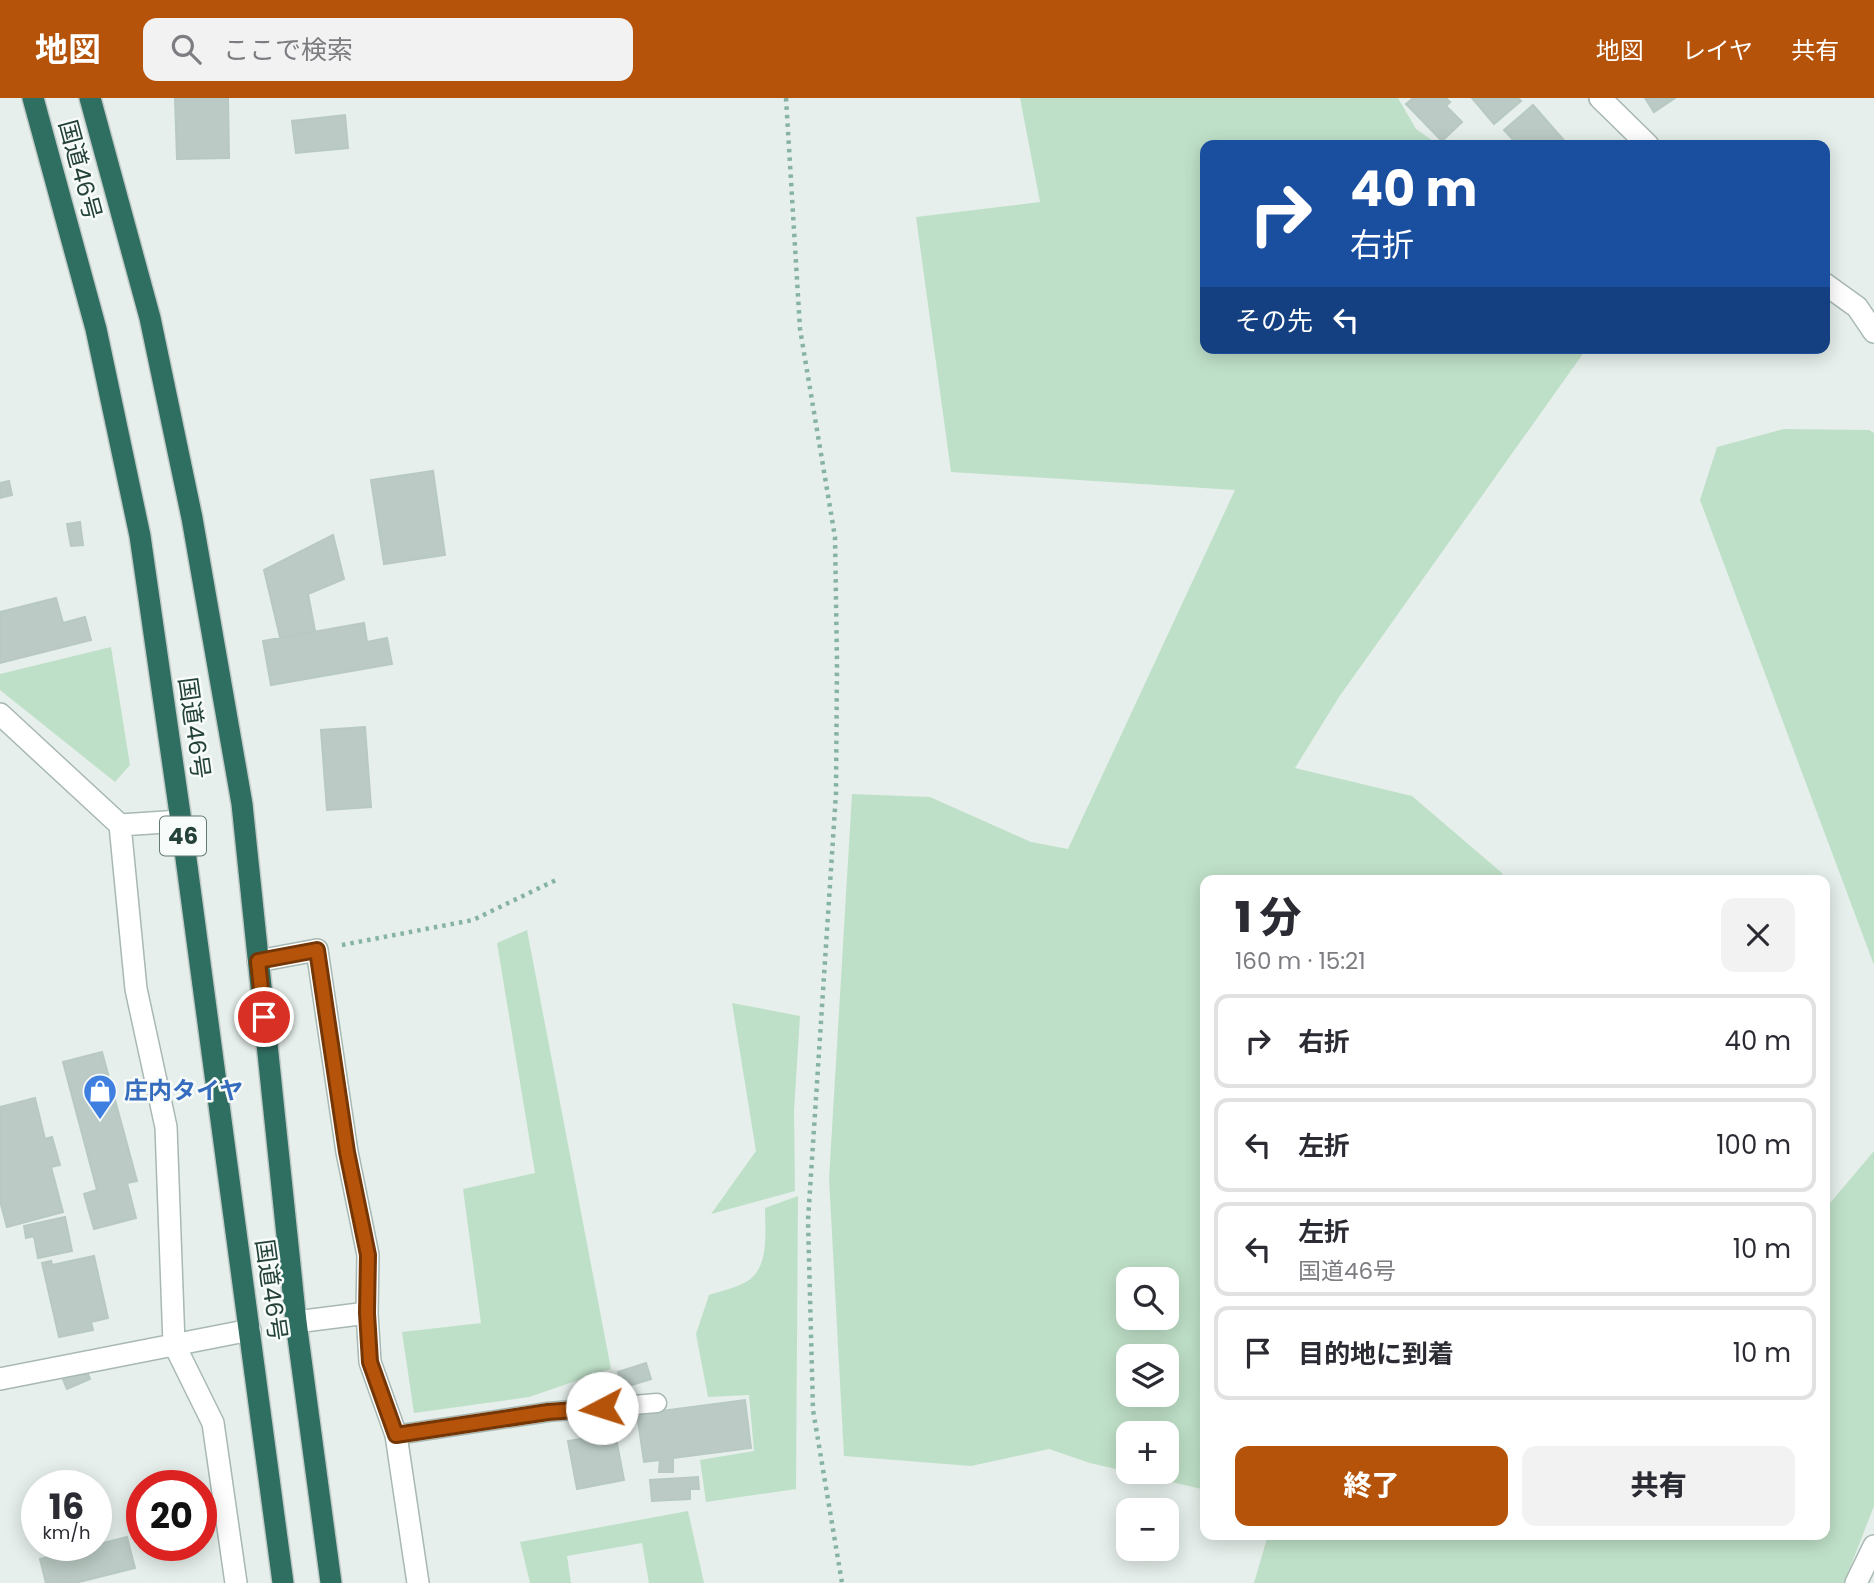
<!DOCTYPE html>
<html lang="ja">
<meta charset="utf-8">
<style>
body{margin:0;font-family:Poppins,"Noto Sans JP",sans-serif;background:#f2f2f3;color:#2b2b33;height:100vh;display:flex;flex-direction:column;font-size:26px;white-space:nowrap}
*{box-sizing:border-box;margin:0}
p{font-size:23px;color:#7c7c81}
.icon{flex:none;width:38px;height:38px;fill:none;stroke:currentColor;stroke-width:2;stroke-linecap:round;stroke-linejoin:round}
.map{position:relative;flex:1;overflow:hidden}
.sheet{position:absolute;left:1200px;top:777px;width:630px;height:665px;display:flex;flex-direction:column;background:#fff;border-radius:14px;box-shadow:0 4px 18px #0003}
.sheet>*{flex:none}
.guide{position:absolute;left:1200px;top:42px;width:630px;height:214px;border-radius:14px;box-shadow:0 4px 18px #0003;background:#1a4fa0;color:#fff;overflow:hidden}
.buttons{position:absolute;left:1116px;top:1169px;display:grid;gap:14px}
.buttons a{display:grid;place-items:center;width:63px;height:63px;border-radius:14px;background:#fff;box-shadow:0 4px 18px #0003;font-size:35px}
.speed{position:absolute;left:21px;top:1372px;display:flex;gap:14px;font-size:35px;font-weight:700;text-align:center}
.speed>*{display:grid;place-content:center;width:91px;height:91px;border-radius:50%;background:#fff;box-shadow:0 4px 18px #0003;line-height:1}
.speed small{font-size:18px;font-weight:400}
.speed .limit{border:10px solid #d22;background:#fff;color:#111}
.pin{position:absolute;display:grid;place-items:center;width:60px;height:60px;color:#fff;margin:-30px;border:4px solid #fff;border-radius:50%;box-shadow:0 2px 7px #0007}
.me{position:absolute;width:77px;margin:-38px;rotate:265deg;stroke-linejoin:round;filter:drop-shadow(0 0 5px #0008)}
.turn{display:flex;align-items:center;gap:24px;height:147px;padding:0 35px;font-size:32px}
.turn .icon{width:91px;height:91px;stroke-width:2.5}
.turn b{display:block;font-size:49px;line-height:60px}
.then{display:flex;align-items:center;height:66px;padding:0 35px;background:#0003;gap:14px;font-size:26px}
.round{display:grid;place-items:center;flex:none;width:74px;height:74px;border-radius:14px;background:#f2f2f3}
.summary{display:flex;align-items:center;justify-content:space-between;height:119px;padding:0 35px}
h1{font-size:42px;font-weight:800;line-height:52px}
.cta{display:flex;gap:14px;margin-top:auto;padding:14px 35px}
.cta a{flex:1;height:80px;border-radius:14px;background:#b45309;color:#fff;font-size:28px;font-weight:800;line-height:80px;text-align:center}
.cta a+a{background:#f2f2f3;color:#2b2b33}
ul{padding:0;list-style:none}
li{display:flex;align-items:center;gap:21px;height:94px;margin:0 14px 10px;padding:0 21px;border:4px solid #e1e1e2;border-radius:14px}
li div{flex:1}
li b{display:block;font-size:26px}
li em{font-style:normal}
header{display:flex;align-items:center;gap:42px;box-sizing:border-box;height:98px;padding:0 35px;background:#b45309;color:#fff}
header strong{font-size:33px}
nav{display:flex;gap:38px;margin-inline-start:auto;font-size:24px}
.search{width:490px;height:63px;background:#f2f2f3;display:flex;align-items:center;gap:18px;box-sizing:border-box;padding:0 24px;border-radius:14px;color:#7c7c81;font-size:26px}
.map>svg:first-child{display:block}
.green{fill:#bfe0c8;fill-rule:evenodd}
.building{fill:#bbcac4;stroke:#b8c9c2;stroke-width:2}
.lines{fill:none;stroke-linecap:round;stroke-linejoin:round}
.lane-casing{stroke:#a8b8b2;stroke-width:21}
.street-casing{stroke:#a8b8b2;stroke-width:24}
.highway-casing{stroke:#c2cac8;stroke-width:24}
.path{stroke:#86b3a5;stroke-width:4.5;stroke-dasharray:3.5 5;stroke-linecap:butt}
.lane{stroke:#fff;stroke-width:18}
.street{stroke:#fff;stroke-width:21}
.highway{stroke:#2f6f62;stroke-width:21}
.route-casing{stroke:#753606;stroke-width:18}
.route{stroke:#b45309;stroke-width:12}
.labels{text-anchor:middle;stroke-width:5;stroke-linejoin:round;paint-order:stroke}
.shield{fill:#f7fbf9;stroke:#637a73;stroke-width:2}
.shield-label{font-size:23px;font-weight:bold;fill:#24423a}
.street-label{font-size:24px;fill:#24423a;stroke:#f7fbf9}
.shop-label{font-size:24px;font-weight:bold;fill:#366cbe;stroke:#f7fbf9;text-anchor:start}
</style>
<header>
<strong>地図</strong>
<div class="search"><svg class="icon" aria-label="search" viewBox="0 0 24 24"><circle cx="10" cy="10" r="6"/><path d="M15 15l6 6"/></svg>ここで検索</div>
<nav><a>地図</a><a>レイヤ</a><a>共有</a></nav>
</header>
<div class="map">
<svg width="1874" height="1485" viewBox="0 0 1874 1485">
<rect width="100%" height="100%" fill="#e6efeb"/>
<!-- green -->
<path class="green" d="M1020,0H1398L1416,31L1439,47H1206V250H1587L1339,599L1295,670L1412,698L1502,775L1506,782H1206V1392L1090,1365L1049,1351L971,1368L844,1358L829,1081L852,696L930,699L1031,744L1068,751L1235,392L951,374L916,119L1040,104ZM1167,1181V1220H1129V1181ZM1167,1258V1297H1129V1258ZM1167,1335V1374H1129V1335Z
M1784,331L1869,332L1874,335V867L1700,402L1717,349Z
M111,549L130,667L115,684L0,592V576Z
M527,832L611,1271L529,1299L414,1315L402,1234L481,1225L463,1091L535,1075L497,845Z
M732,905L800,918L794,1013L795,1093L711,1116L756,1053Z
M1874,1053V1408L1844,1485H1254L1268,1437H1825V1111Z
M798,1098L796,1391L706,1404L700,1362L754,1353L749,1297L708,1299L696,1236L709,1197C721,1193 735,1190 746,1184C770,1171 765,1133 765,1110Z
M688,1413L704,1485H649L642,1445L567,1458L571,1485H530L520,1444Z"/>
<!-- building -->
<path class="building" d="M175,0H228L229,60L177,61Z
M1413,0H1446L1450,4L1446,8L1462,24L1442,43L1406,6Z
M1472,0H1518L1521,3L1494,26Z
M1645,0H1675L1654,14Z
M1533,7L1568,47H1518L1504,32Z
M345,17L348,50L296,55L292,23Z
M433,373L445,457L384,466L371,382Z
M9,383L12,397L0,400V385Z
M80,424L83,447L71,448L67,426Z
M333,437L344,481L308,496L315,533L280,539L264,472Z
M56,500L63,525L85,519L91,542L0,565V514Z
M364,525L367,544L387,540L392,566L271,587L263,543Z
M365,629L371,709L327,712L321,632Z
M102,954L137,1083L127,1085L136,1120L94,1131L84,1096L97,1092L63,964Z
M35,1000L45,1041L52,1039L60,1067L51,1069L63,1114L7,1129L0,1103V1009Z
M65,1119L72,1153L38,1160L34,1138L26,1140L24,1128Z
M94,1158L108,1220L91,1224L93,1232L59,1239L42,1165L51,1163L52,1167Z
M646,1265L651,1281L622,1290L618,1274Z
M85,1269L90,1281L67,1291L62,1279Z
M745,1302L751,1350L673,1360V1374H659L660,1362L644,1364L637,1316Z
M615,1335L624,1382L577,1391L568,1343Z
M698,1379L699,1391H690V1401L652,1403L650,1382Z
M127,1439L135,1470L75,1485H46L40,1461Z"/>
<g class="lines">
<!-- lane casing -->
<g class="lane-casing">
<path id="lane" d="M396,1337L548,1314L657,1305"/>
</g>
<!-- street casing -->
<g class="street-casing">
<path id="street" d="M1600,0L1648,47
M1825,186L1857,209L1874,234
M0,616L120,727L181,723
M120,727L136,891L166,1029L174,1246L213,1325L236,1485
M258,863L317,852L347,1054L368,1157L367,1215L370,1264L396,1337L418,1485
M296,1224L367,1215
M0,1281L250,1232
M1856,1485L1874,1448"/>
</g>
<!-- highway casing -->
<g class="highway-casing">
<path id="highway" d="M33,0L96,231L140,438L181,723L283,1485
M90,0L150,220L192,420L242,706L296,1224L331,1485"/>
</g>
<!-- path -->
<path class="path" d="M786,0L800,231L835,439L837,565L836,695L808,1122L813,1312L842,1485
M342,847L473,822L558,781"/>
<!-- lane -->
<use href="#lane" class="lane"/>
<!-- street -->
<use href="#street" class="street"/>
<!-- highway -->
<use href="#highway" class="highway"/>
</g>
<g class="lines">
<!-- route casing -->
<g class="route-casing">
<path id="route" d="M264,919L258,863L317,852L347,1054L368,1157L367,1215L370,1264L396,1337L548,1314L602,1310"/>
</g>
<!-- route -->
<use href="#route" class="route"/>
</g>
<!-- icons -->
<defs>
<g id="shop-pin" transform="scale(1.75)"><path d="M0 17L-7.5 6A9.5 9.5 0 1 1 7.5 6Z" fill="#3f7fe0" stroke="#f7fbf9"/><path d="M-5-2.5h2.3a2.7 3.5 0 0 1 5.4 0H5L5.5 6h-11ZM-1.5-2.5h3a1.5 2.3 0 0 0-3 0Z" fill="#fff"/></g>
</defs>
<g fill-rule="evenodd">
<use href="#shop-pin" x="100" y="993"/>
</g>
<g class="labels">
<!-- shield labels -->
<rect class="shield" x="160" y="718.5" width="46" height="39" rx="5"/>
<g class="shield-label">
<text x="183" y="746">46</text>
</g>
<!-- street labels -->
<g class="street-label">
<text transform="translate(80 72) rotate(75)" y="8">国道46号</text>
<text transform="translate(194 630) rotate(82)" y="8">国道46号</text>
<text transform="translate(271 1192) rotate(82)" y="8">国道46号</text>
</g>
<!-- shop labels -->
<g class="shop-label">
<text x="124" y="1001">庄内タイヤ</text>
</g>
</g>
</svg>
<div class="buttons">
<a><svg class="icon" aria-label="search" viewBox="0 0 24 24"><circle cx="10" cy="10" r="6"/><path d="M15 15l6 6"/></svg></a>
<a><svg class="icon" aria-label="layers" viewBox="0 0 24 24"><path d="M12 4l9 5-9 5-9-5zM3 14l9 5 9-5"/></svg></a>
<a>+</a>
<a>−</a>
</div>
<div class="speed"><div>16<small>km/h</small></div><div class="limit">20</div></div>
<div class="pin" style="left:264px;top:919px;background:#d93025"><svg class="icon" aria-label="arrive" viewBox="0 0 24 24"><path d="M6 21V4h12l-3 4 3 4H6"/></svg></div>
<svg class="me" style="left:602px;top:1310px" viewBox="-20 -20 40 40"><circle r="19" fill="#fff"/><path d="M0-13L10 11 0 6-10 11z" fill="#b45309"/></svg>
<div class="guide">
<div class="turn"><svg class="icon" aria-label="right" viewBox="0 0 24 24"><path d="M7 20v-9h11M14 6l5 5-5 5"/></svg><div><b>40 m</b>右折</div></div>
<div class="then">その先<svg class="icon" aria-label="left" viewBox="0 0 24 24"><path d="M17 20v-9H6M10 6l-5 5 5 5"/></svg></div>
</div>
<section class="sheet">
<div class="summary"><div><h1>1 分</h1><p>160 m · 15:21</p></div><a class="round"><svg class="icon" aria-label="close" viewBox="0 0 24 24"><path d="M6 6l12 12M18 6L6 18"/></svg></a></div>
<ul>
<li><svg class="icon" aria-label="right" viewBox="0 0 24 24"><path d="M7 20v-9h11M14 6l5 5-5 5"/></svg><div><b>右折</b></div><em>40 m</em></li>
<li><svg class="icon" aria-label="left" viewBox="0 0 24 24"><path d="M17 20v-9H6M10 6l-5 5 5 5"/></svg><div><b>左折</b></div><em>100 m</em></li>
<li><svg class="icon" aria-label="left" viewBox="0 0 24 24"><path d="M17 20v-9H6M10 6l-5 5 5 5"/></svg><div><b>左折</b><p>国道46号</p></div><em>10 m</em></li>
<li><svg class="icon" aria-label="arrive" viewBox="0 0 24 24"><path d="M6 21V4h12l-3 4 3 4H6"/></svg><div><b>目的地に到着</b></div><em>10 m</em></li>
</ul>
<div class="cta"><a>終了</a><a>共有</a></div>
</section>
</div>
